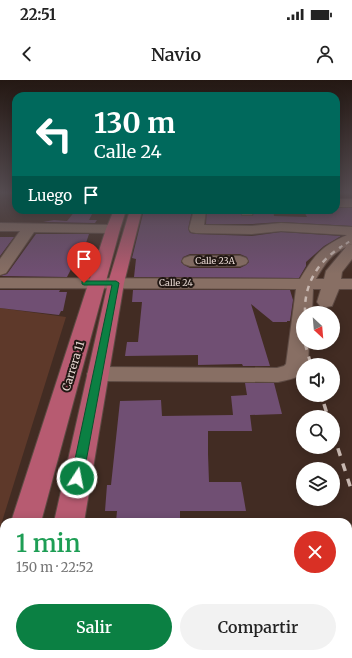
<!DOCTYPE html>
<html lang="es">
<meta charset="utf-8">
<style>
body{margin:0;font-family:Merriweather,serif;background:#f2f2f2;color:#222;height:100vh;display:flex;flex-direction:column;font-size:15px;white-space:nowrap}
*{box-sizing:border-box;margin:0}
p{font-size:13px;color:#767676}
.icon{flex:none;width:22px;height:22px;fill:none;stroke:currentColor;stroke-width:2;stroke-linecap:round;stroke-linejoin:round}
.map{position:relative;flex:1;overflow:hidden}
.panel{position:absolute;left:0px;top:438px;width:352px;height:140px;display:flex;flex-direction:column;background:#fff;border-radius:12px 12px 0 0;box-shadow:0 2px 10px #0003}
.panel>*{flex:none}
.hud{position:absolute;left:12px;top:12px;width:328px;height:122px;border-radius:12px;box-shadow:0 2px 10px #0003;background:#00695c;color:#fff;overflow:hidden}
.needle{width:26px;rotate:154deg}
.tools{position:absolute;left:296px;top:226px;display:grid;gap:8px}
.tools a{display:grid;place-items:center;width:44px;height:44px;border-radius:50%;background:#fff;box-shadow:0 2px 10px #0003;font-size:20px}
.pin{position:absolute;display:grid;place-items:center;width:34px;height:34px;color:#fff;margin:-41px -17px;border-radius:50% 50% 50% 0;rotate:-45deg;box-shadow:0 0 4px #0007}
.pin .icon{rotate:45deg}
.me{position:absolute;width:44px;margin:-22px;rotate:11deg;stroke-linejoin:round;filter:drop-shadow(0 0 3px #0008)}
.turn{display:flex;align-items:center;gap:14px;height:84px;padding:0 16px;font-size:18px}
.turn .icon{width:52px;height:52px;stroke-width:2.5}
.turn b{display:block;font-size:28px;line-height:34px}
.then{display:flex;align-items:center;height:38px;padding:0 16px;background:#0003;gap:8px;font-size:15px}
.round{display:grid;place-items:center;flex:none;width:42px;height:42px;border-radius:21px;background:#f2f2f2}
.head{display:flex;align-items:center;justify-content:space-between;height:68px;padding:0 16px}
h1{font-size:24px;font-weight:600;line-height:30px;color:#1e9e55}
.primary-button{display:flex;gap:8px;margin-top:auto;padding:8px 16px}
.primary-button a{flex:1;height:46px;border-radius:24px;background:#0b8043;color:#fff;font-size:16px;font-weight:600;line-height:46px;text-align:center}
.primary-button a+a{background:#f2f2f2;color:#222}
.status{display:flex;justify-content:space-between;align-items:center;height:28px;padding:0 20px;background:#fff;direction:ltr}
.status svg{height:11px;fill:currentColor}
header{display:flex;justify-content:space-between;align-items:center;height:52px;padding:0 16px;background:#fff;font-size:18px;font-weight:600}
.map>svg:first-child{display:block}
.green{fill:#5e392a}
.building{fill:#704f73;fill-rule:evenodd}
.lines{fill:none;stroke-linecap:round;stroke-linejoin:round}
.minor-casing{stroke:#5d4a43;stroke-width:2}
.major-casing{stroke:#5d4a43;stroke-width:2}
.minor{fill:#886f64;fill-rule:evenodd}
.major{fill:#b75b71;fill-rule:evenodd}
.rail-far3{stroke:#c8b8b1;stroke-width:2;stroke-dasharray:4 4;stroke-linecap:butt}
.rail-far2{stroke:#c8b8b1;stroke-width:2.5;stroke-dasharray:5.5 5.5;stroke-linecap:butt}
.rail-far1{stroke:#c8b8b1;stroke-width:3;stroke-dasharray:7 7;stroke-linecap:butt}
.rail{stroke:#c8b8b1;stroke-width:3.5;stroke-dasharray:8 8;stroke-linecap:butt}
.route{fill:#0b8043;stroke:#07532c}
.labels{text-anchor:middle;stroke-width:4;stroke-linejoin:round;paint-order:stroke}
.far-street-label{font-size:9px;fill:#e5d6d0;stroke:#211713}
.street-label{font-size:11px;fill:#e5d6d0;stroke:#211713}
</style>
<div class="status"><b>22:51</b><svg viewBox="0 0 49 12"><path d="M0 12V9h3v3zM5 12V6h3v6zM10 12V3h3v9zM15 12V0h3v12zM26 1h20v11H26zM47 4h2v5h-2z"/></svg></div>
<header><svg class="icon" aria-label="back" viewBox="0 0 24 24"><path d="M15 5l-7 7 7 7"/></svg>Navio<svg class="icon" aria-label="person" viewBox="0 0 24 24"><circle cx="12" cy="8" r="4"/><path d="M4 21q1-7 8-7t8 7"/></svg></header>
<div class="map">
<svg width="352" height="578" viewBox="0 0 352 578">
<rect width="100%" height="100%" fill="#422c23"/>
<!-- green -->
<path class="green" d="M0,228L66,237L0,448Z"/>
<!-- building -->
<path class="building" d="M336,128H352V146L281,142L252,144H206L207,130H240L242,136H253L254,130H273L274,136L307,137L305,133L333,134L330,130H336Z
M76,130H94L89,140H97L95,143L43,142L54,140L67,141Z
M144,130H192L188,149L190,153L196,154L252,156L281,152L341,156L324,166L306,182V186L299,198L134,197L136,179L132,178ZM190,174H240L247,177L249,182L246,185L240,188H190L184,185L181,182L183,177Z
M36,154H89L85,166H83L67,197L0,196L7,194Z
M0,157H14L0,176Z
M0,210H60L59,212H67L63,231H61L59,235L0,228Z
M133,210H290L293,220L290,241H287V242H273L251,224L270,286H243L242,284L198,285V275L125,276L127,262H138L142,222H132Z
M245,303H274L282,334L250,335L252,351H208V374L209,402H241L246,431H180V442H116L117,431H105L107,405H111L120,321L161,320L162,336L233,335L231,316L247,315Z"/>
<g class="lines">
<!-- minor casing -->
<g class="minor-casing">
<path id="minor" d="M336,119H352V127H336Z
M194,130H206L204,145L252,146L281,143L352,147V164L349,165L352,164V179L342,192L341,199H352V209H339L332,226L326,227L320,226L317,222L321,209H313L312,233H303V263H309L308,285H303C303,299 290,299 278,302L98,301L90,299L87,294L90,289L98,287L277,288L284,286L286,284L296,209L0,208V198L300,199C315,174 321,167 347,155L281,151L252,154L196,153L191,152L189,149ZM346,167L326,191L324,199H316C324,185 331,174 346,167Z
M241,130H253L252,135H242Z
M0,143L113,145L118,146L120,149L118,152L113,153L34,152L6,193L0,195V179L20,151H0Z
M190,176H240L246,178L248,181L246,184L240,186H190L184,184L182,181L184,178Z
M348,445H352V473H348Z
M0,476H4V508H0Z"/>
</g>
<!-- major casing -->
<g class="major-casing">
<path id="major" d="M114,130H126L120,149L41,442H11L106,149Z
M130,130H142L124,203L84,442H54L108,203Z
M4,496V542L0,544V498Z
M24,574H62V578H24Z"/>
</g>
<!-- minor -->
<use href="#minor" class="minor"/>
<!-- major -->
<use href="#major" class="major"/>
<!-- rail-far3 -->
<path class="rail-far3" d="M339,168L352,160"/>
<!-- rail-far2 -->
<path class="rail-far2" d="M305,233C304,205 317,182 341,167"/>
<!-- rail-far1 -->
<path class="rail-far1" d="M305,263L311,285
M321,315L324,325"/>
<!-- rail -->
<path class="rail" d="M324,324L328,337
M333,353L352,412"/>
</g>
<!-- sky -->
<linearGradient id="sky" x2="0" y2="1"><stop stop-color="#241813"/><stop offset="0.58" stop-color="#544b50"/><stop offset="1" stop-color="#544b50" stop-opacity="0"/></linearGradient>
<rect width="352" height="194" fill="url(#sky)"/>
<!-- route -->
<path class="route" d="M82,201H116L119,203L83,398L81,401L77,402L73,401L71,398L112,205H84L82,204Z"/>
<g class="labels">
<!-- far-street labels -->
<g class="far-street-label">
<text x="215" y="184">Calle 23A</text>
<text x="176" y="206">Calle 24</text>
</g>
<!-- street labels -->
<g class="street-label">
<text transform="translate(73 286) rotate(-73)" y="4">Carrera 11</text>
</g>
</g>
</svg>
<div class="tools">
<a><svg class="needle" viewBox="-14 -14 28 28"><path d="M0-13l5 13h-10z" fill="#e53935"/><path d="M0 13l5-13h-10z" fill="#767676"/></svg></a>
<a><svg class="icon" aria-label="sound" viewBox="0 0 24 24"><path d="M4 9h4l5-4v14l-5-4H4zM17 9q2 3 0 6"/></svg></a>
<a><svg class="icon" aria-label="search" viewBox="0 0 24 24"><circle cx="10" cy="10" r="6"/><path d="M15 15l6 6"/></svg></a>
<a><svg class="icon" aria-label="layers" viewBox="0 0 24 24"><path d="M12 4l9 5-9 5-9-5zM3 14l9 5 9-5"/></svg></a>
</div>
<div class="pin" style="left:84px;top:203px;background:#d93025"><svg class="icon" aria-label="arrive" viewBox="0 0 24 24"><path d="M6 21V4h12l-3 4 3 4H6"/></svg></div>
<svg class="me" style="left:77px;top:398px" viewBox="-20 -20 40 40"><circle r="17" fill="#0b8043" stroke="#fff" stroke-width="3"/><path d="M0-11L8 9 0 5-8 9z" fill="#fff"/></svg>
<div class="hud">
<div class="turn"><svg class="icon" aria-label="left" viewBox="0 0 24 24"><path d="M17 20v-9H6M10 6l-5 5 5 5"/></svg><div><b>130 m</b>Calle 24</div></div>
<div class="then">Luego<svg class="icon" aria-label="arrive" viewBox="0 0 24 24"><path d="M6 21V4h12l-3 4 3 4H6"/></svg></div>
</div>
<section class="panel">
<div class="head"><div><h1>1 min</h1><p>150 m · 22:52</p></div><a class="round" style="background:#d93025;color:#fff"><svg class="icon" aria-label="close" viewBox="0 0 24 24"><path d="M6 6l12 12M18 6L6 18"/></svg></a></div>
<div class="primary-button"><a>Salir</a><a>Compartir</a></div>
</section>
</div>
